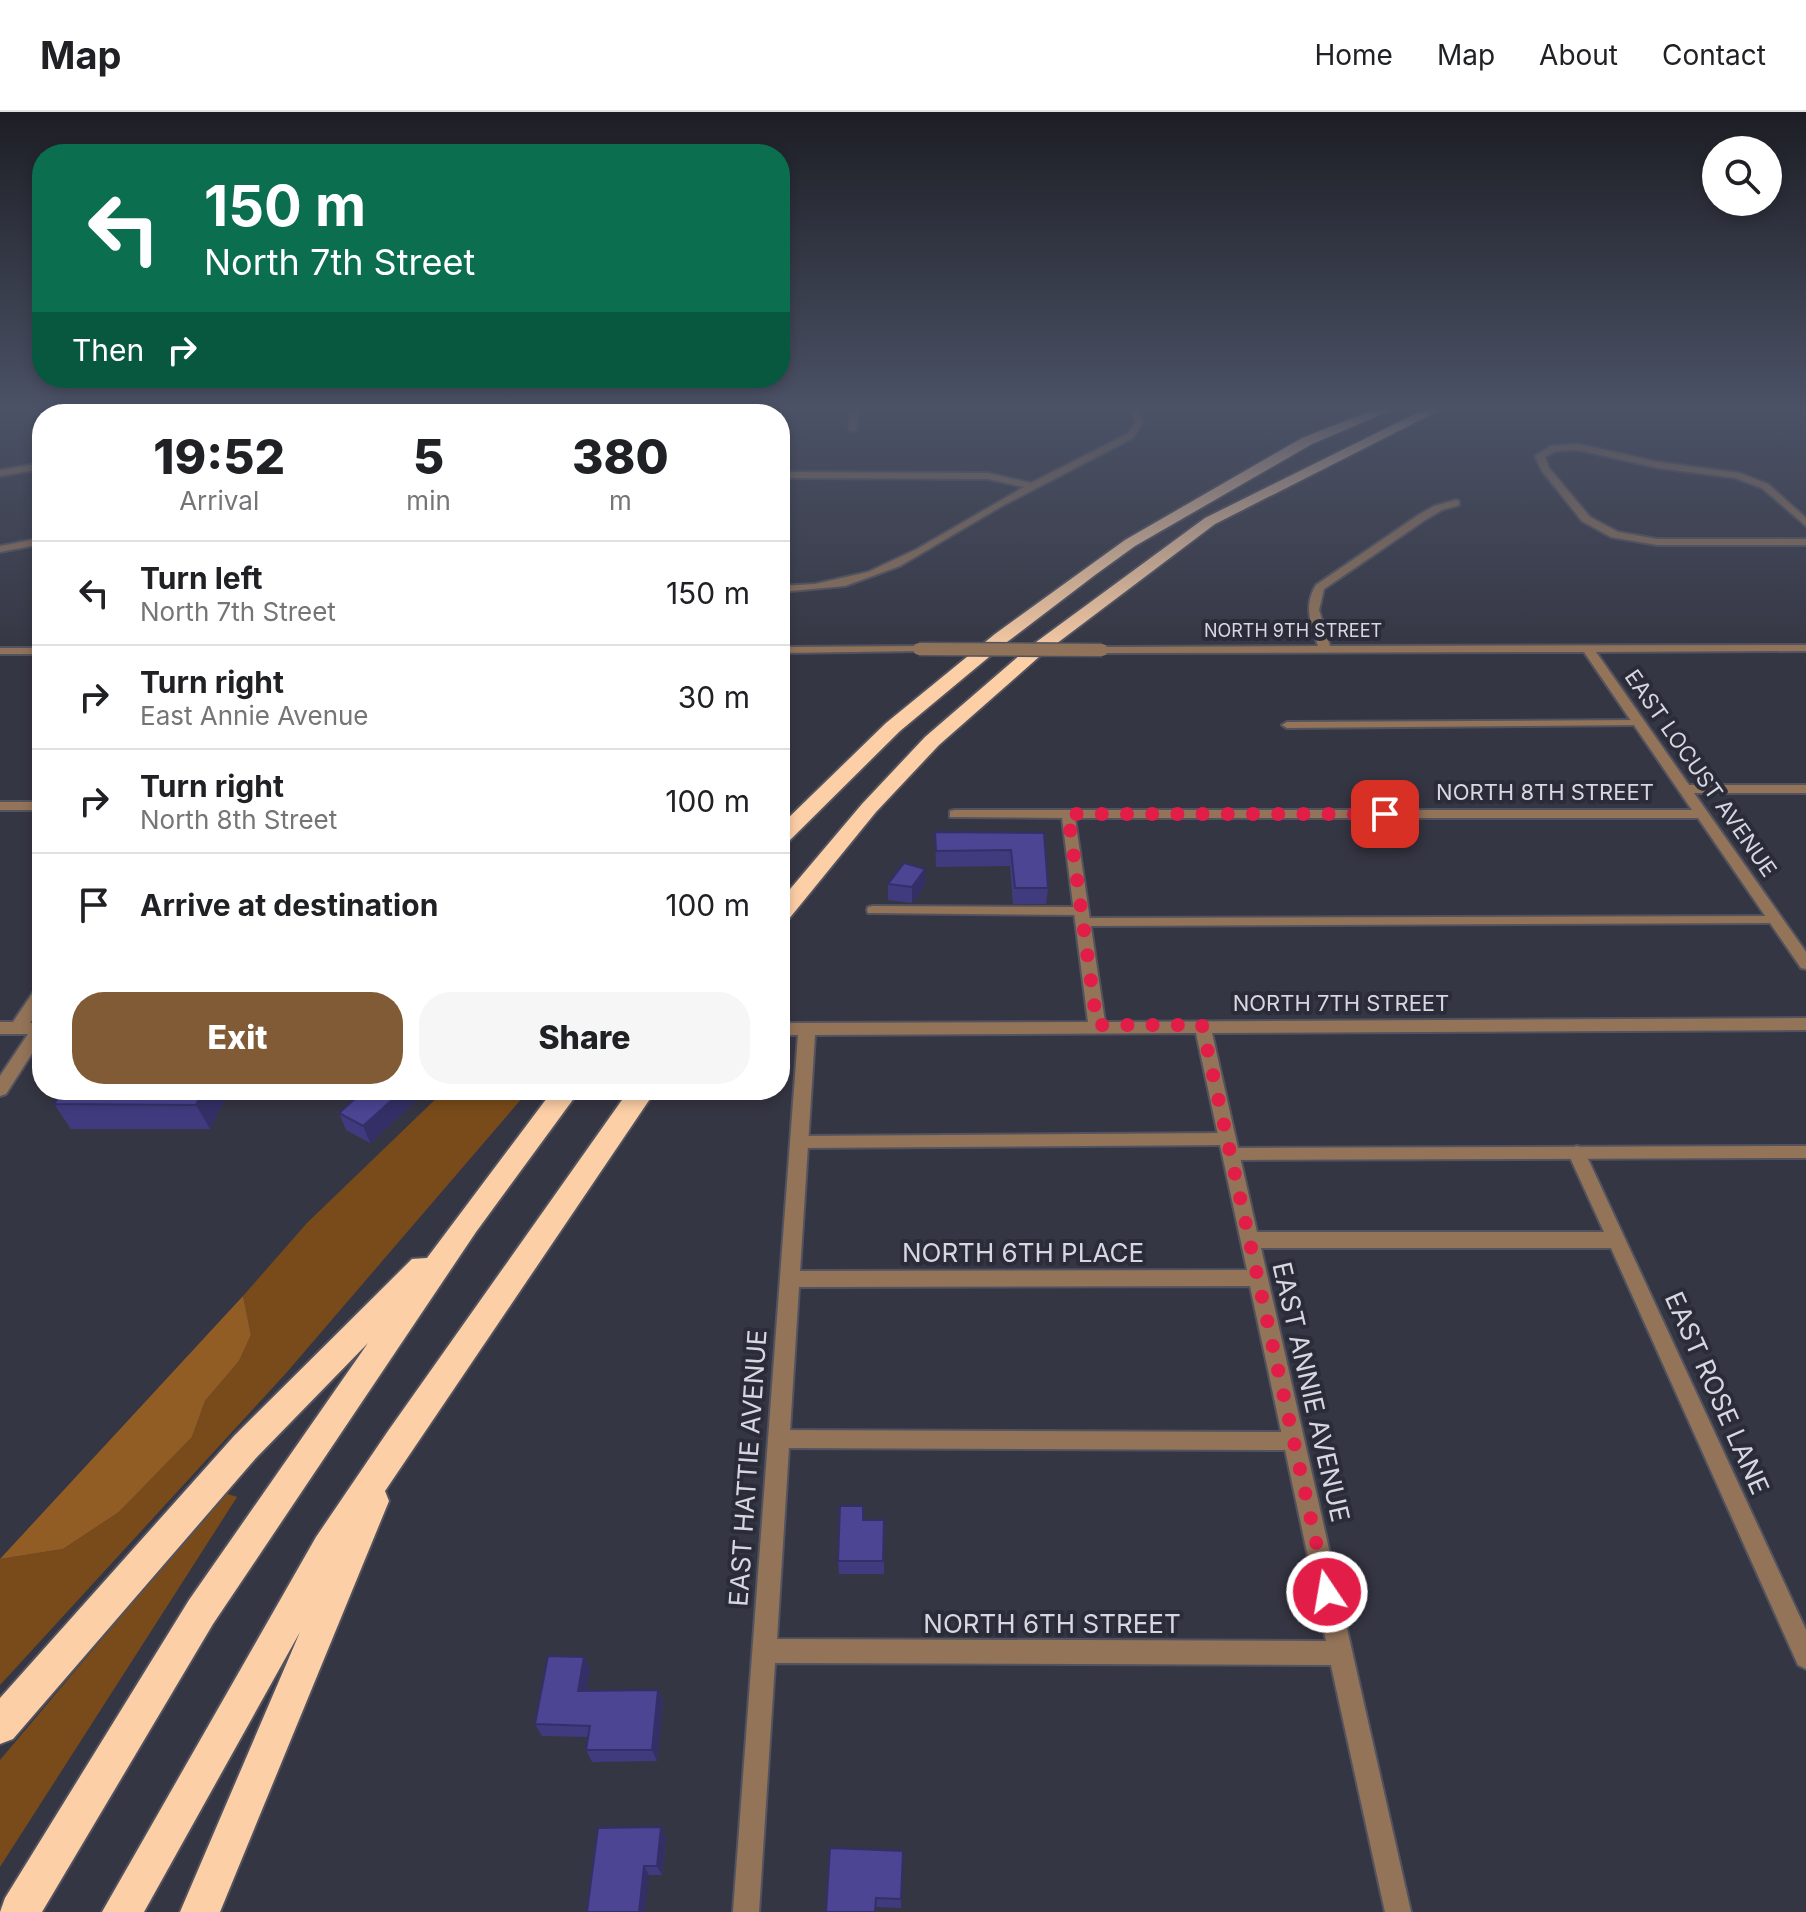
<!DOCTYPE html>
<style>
body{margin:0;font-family:Inter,sans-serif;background:#f6f6f6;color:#202124;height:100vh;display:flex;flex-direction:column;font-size:30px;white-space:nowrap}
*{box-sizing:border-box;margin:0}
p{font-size:26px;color:#757577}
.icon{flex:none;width:44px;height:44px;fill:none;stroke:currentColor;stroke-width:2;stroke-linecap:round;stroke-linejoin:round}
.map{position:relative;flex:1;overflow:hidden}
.sheet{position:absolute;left:32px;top:292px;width:758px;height:696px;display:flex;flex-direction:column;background:#fff;border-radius:32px;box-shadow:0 4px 12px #0003}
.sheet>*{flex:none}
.top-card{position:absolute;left:32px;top:32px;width:758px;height:244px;border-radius:32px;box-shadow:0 4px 12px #0003;background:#0b6e4f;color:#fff;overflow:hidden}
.fabs{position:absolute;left:1702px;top:24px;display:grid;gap:16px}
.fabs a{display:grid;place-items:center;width:80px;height:80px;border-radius:50%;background:#fff;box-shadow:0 4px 12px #0003;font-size:40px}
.pin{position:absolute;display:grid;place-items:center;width:68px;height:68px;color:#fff;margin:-34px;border-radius:16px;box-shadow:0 4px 12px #0006}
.me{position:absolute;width:88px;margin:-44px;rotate:348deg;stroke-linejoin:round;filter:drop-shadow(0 0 6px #0008)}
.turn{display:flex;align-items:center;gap:28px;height:168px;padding:0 40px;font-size:36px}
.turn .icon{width:104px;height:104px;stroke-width:2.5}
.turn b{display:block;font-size:56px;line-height:68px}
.then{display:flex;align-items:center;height:76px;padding:0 40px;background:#0003;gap:16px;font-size:30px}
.eta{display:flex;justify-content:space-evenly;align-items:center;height:136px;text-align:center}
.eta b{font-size:48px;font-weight:800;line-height:56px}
.cta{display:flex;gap:16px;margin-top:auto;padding:16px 40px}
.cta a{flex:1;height:92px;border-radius:32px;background:#815b35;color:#fff;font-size:32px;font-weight:800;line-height:92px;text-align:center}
.cta a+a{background:#f6f6f6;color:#202124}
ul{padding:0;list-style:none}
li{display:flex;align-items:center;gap:24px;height:104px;padding:0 40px;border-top:2px solid #e0e0e0}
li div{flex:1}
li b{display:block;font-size:30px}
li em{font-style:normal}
header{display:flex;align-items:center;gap:48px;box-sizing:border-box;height:112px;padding:0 40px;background:#fff;border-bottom:2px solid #e0e0e0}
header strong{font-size:38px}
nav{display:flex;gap:44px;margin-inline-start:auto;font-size:28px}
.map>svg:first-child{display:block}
.green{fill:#7a4b1a}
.forest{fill:#925c25}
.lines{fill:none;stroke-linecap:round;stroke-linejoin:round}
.lane-casing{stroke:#52535f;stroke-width:4}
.street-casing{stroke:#52535f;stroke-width:4}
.highway-casing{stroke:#52535f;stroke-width:4}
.lane{fill:#937459;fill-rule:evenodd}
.street{fill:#937459;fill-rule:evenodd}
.highway{fill:#fdcfa6;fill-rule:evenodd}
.street-bridge-casing{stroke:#52535f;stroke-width:15;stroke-linecap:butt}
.street-bridge{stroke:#937459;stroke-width:12}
.wall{fill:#403b7e}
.shaded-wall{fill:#343067}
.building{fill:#4b4593;stroke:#343067;stroke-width:2}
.route{stroke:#e11d48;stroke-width:14;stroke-dasharray:0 25.2}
.labels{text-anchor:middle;stroke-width:8;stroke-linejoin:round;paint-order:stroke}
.far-street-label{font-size:18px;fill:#d6d7e0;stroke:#2b2c39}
.street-label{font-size:22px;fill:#d6d7e0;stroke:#2b2c39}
.near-street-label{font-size:26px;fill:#d6d7e0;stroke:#2b2c39}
</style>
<header>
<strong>Map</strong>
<nav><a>Home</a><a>Map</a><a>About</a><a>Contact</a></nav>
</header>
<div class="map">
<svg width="1806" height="1800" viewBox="0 0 1806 1800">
<rect width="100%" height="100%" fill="#353643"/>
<!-- green -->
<path class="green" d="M445,978H529L287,1260L0,1573V1447L63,1437L119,1400L192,1325L205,1289L239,1249L251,1223L243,1184L307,1111Z
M225,1381L237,1385L0,1755V1648Z"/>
<!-- forest -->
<path class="forest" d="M243,1184L251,1223L239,1249L205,1289L192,1325L119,1400L63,1437L0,1447Z"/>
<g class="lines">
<!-- lane casing -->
<g class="lane-casing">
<path id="lane" d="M1640,608L1645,611L1644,613L1287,616L1282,613L1287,610Z
M873,794L1081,795L1087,799L1081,803L868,801L867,798L868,795Z
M1776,804L1783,808L1781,811L1082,814L1075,810L1082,806Z
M1227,1021L1232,1023L1235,1027L1232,1031L1227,1033L799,1036L794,1034L791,1030L794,1026L799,1024Z
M1806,1034V1046L1230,1048L1225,1046L1222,1042L1225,1038L1230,1036Z
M778,1318L1294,1320L1301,1323L1303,1329L1301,1335L1294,1338L778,1336L771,1333L769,1327L771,1321Z"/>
</g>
<!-- street casing -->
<g class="street-casing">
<path id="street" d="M335,297H344L341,302H332Z
M617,297H625L624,302H616Z
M850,297H858L857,317L853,320L849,317Z
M1131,297H1139L1143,311L1133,326L1002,394L900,454L845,474L780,480V474L815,472L868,460L917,437L1024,375L988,367L780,366V360L988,361L1031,371L1127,322L1135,311Z
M1578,332L1658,350L1740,361L1768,372L1806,406V414L1762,376L1735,366L1658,356L1578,338L1556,339L1545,345L1549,356L1590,405L1618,420L1657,427H1806V433H1657L1611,425L1582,409L1542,359L1535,344L1551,334Z
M42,351V357L0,364V358Z
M1456,388L1459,389V393L1442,398L1425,408L1324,477L1319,498L1330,534L1806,533V539L1596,540L1689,673H1806V681H1694L1806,840V857L1801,856L1698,706H1075L1105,910L1806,906V918L1212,921L1257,1120H1604L1568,1041L1571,1036L1577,1034L1583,1036L1806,1518V1557L1798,1553L1611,1136H1261L1411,1800H1385L1331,1553L775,1551L759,1800H733L798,923H780V911L1088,910L1062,706L950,705V699L955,698H1692L1584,540L1102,541L1096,538L1102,535L1318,534C1311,512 1303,494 1316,473L1417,404L1434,394ZM1196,921L1247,1158L800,1159L815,923ZM1250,1174L1326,1529L777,1527L799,1175Z
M42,426V432L0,440V434Z
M919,534L923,535V539L780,541V535Z
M0,536H42V542H0Z
M0,690H42V698H0Z
M42,875V892L30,911H42V926L6,982L0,984V964L28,922H0V910H13L36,876Z"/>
</g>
<!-- highway casing -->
<g class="highway-casing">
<path id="highway" d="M1375,297H1394L1312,332L1135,434L1095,463L1007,530L900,619L787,731L780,732V714L886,611L995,522L1125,428L1302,326Z
M1425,297H1442L1215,412L1040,544L939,633L876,700L788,808L780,810V789L862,692L925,625L1028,536L1205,406Z
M553,978H580L476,1120L213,1512L42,1800H0L5,1786L189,1488L368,1231L256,1346L13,1627L0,1632V1586L234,1324L412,1147L427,1146Z
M629,978H656L385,1379L389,1389L220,1800H180L300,1520L144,1800H102L316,1425L388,1319Z"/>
</g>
<!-- lane -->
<use href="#lane" class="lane"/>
<!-- street -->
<use href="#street" class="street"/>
<!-- highway -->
<use href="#highway" class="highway"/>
<!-- street-bridge casing -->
<g class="street-bridge-casing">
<path id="street-bridge" d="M919,537L1102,538"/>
</g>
<!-- street-bridge -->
<use href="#street-bridge" class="street-bridge"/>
</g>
<!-- wall -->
<path class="wall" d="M935,720L1044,721L1048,776L1046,792H1013L1010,754L936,755Z
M888,772L925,773L912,791L888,788Z
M63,978H229L210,1017H71L54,992Z
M365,978H428L370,1031L346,1018L339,1001Z
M864,1408L884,1422V1462H839L838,1449Z
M590,1557L586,1579L658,1578L663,1590L657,1649L592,1650L586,1638L588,1625L542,1624L535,1612Z
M666,1725L662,1763H649L587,1800Z
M903,1739L901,1796L876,1795V1800H826Z"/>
<!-- shaded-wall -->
<path class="shaded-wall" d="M925,757V773L912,791V775Z
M204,978H229L210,1017L196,993Z
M403,978H428L370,1031L363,1014Z
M584,1545L590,1557L584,1591L578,1579Z
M658,1578L663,1590L657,1649L652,1638Z
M661,1715L666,1725L662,1763L657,1754Z
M644,1754L649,1763L645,1800H639Z"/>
<!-- building -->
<path class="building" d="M935,720L1044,721L1048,776H1015L1011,738L936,739Z
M904,751L925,757L912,775L888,772Z
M63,978H204L196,993L54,992Z
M365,978H403L363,1014L339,1001Z
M840,1394H863V1408H884L883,1449H838Z
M548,1544L584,1545L578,1579L658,1578L652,1638H586L590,1614L535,1612Z
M661,1715L657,1754H644L639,1800H587L598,1716Z
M830,1736L903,1739L901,1787L876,1786L875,1800H826Z"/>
<!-- sky -->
<linearGradient id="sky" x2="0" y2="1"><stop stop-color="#1d1e25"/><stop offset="0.54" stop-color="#4b5266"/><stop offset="1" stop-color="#4b5266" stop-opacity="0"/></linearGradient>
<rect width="1806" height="549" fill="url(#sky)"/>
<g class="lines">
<!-- route -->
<path class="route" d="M1327,1480L1202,913H1097L1068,702H1385"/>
</g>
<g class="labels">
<!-- far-street labels -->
<g class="far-street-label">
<text x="1293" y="525">NORTH 9TH STREET</text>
</g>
<!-- street labels -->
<g class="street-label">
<text transform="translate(1701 661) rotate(55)" y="8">EAST LOCUST AVENUE</text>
<text x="1545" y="688">NORTH 8TH STREET</text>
<text x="1341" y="899">NORTH 7TH STREET</text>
</g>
<!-- near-street labels -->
<g class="near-street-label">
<text x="1023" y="1150">NORTH 6TH PLACE</text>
<text transform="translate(1311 1280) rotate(77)" y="9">EAST ANNIE AVENUE</text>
<text transform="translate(1717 1281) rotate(66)" y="9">EAST ROSE LANE</text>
<text transform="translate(748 1356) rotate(-86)" y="9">EAST HATTIE AVENUE</text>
<text x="1052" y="1521">NORTH 6TH STREET</text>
</g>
</g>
</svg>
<div class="fabs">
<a><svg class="icon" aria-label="search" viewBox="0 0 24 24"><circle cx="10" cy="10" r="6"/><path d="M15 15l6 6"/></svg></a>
</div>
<div class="pin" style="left:1385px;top:702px;background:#d93025"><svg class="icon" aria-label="arrive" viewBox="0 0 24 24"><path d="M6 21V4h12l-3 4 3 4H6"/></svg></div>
<svg class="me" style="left:1327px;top:1480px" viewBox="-20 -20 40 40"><circle r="17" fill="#e11d48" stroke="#fff" stroke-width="3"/><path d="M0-11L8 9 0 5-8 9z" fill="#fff"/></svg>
<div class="top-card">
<div class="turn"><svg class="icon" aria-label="left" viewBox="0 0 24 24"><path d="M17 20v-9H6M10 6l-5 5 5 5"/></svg><div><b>150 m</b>North 7th Street</div></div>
<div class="then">Then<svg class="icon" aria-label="right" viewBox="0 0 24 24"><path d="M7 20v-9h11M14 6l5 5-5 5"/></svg></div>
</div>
<section class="sheet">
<div class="eta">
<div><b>19:52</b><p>Arrival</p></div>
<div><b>5</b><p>min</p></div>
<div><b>380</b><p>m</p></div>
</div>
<ul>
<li><svg class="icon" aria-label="left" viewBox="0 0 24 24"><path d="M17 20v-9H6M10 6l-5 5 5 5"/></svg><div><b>Turn left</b><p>North 7th Street</p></div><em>150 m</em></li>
<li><svg class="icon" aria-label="right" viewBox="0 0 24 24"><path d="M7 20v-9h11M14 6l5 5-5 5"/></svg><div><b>Turn right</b><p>East Annie Avenue</p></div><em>30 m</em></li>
<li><svg class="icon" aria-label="right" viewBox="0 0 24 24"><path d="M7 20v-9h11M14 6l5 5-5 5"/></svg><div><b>Turn right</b><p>North 8th Street</p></div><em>100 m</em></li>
<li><svg class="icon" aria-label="arrive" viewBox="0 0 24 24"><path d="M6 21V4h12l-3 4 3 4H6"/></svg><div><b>Arrive at destination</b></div><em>100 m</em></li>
</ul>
<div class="cta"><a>Exit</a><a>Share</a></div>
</section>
</div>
